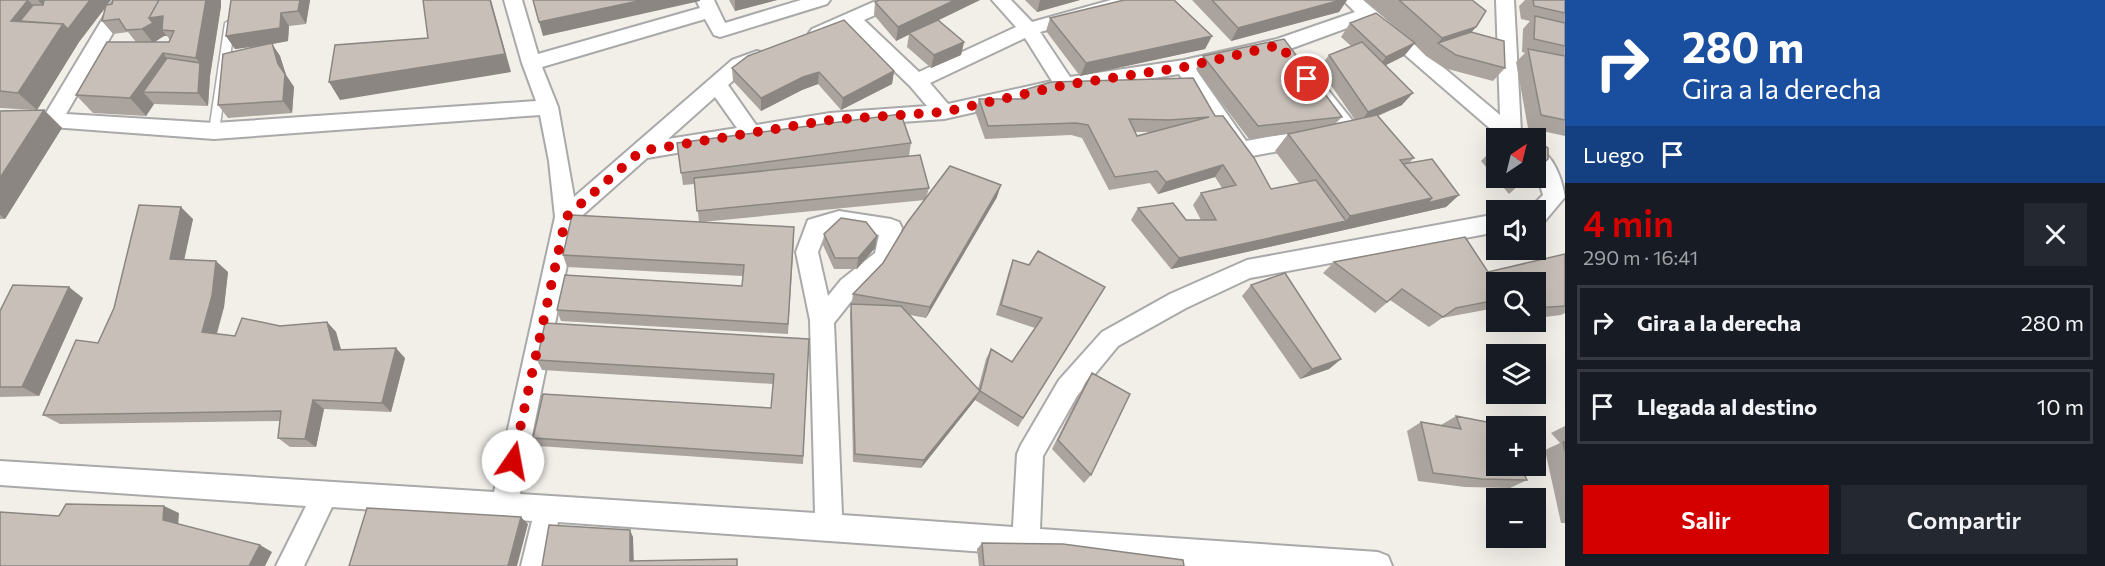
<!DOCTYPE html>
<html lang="es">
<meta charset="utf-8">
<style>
body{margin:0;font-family:Commissioner,sans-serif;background:#242831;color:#f1f3f6;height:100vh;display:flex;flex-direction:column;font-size:22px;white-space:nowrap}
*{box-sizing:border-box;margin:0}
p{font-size:20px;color:#9ea1a6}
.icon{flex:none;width:33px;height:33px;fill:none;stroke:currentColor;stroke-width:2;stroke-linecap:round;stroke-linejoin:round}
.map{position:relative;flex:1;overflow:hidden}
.side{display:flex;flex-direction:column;background:#171b24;width:540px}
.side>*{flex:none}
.guide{background:#1a4fa0;color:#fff;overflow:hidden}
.needle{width:39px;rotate:35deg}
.fabs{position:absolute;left:1486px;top:128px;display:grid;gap:12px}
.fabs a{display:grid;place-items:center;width:60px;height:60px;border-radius:0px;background:#171b24;box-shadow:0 6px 24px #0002;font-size:30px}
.pin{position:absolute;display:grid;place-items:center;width:51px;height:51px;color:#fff;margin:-26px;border:3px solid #fff;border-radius:50%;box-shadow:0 2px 6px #0007}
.me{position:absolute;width:66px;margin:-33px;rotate:12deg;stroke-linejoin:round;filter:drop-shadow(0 0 4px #0008)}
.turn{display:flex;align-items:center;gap:21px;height:126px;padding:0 18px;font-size:27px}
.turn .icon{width:78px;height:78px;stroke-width:2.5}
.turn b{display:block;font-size:42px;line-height:51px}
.then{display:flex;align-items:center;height:57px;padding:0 18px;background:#0003;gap:12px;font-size:22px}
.round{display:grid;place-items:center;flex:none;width:63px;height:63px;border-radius:0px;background:#242831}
.summary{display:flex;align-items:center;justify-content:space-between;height:102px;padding:0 18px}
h1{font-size:36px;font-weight:600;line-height:45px;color:#d40000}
.primary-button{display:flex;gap:12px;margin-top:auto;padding:12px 18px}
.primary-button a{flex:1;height:69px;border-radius:0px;background:#d40000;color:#fff;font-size:24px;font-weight:600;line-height:69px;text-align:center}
.primary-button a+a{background:#242831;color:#f1f3f6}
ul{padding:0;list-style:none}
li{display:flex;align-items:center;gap:18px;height:75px;margin:0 12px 9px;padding:0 6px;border:3px solid #363941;border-radius:0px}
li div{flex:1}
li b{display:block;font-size:22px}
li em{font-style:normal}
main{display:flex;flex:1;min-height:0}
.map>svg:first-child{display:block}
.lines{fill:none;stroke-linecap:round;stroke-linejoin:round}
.lane-casing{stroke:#a9a9a9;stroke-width:3}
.street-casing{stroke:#a9a9a9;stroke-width:4}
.lane{fill:#fff;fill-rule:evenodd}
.street{fill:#fff;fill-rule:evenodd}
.wall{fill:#aba49e;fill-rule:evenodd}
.shaded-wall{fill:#8b8681}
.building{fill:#c7bfb8;stroke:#8b8681;stroke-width:1.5;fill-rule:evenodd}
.route{stroke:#d40000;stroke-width:10;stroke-dasharray:0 18}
</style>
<main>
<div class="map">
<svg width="1565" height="566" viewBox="0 0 1565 566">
<rect width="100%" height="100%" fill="#f2efe9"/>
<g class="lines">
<!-- lane casing -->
<g class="lane-casing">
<path id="lane" d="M230,20L235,23L219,131L214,135L209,131L225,23Z"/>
</g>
<!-- street casing -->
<g class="street-casing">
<path id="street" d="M114,0H132L66,114L214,123L536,101L522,63L504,0H522L538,54L700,8L696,0H714L725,23L801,0H830L827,4L720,37L714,35L705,19L542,67L558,107L574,197L732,60L757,51L764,53L766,58L764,63L746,70L728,85L756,125L830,113L927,106L910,86L849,27L824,37L818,39L812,37L809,33L812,29L878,0H903L900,4L864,20L919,72L1016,27L992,0H1011L1032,22L1111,0H1142L1139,4L1040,32L1070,77L1184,60L1277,39L1355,12L1343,0H1363L1500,115L1496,0H1514L1521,132L1524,138H1501L1366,21L1287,50L1197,71L1246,141L1334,125L1311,95L1314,90L1321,88L1328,90L1356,125L1359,130L1356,135L1349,138L1241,158L1234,155L1179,74L1065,92L944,119L830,127L647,158L576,221L520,494L815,513L810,320L796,252L808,220L839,211L891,219L899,222L902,228L893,265L857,294L834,323L842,515L1013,527L1017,454L1021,445L1059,380L1102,332L1170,294L1247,260L1497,214V232L1250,278L1186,308L1118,346L1077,396L1043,456L1040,529L1378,552L1388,556L1392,566H1188L558,522L549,566H521L532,521L332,507L304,566H276L306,506L0,485V461L494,492L555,217L549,161L540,115L214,139L52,127H0V113H46ZM1025,38L1052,81L948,104L930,83ZM715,97L737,128L668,139ZM839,229L879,235L875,253L841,280L828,296L818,252L826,232Z
M1536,148C1554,154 1562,180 1565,197L1544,222L1536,225V210H1528L1543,195L1536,171Z"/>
</g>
<!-- lane -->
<use href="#lane" class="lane"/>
<!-- street -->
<use href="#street" class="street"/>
</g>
<!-- wall -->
<path class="wall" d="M0,0H111L107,5L221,6L210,76L208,106L154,104L146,116L93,113L76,95L136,42L128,32L113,34L102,21L106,7L79,42L37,110H44L62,128L5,219H0V111L36,110L0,108ZM164,36H167L170,40L169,42H154Z
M310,0L306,24L289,26L288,41L272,44L280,56L286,75L294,87L292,113L228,118L218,105L258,46L235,49L226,36Z
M729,0H777L735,11Z
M879,0H980L938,20L964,42L961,55L931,68L907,47L909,34L896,41L874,15L875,2Z
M1025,0H1080L1037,12Z
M1192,0H1347L1339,12L1231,41Z
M1365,0H1472L1476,27L1471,32L1505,68L1493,81L1444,68L1426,56L1414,44L1404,56L1386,65L1402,105L1378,116L1414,158L1409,163L1459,195L1446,207L1171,269L1131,220L1138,208L1186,220H1201L1193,205L1201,193L1222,188L1215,177L1158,194L1150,183L1109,190L1082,138L1071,135L985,139L975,111L979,99H1024L1027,89L1215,116L1271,189L1299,183L1275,151L1288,134L1249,139L1196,69L1203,56L1342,117L1336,123L1355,120L1319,68L1329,55L1351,46L1341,37L1350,23L1398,30ZM1135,132H1150L1137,136Z
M1525,0H1565V136L1528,128L1516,62L1525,53L1522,52L1523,29L1530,21L1521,19L1519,6Z
M1050,18L1212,36L1205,49L1080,76L1046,31Z
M732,68L894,71L892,84L841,110L818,84L802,90L761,111L733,81Z
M677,143H911L909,156L885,159L929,188L926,198L997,197L926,318L910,315L978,389L986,359L991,349L1012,362L1035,328L996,315L1009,271L1013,260L1105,287L1018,427L975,400L921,468L853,462L850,314L853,294L883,263L925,200L702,222L794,239L788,334L561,321L557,310L742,286L743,276L567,267L563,255L699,222L695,184L683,185Z
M1497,147V177H1528L1509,194L1481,161L1494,148Z
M193,219L184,259L228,272L224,307L217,334L235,336L280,326L327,322L336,332L341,350L405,358L391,412L324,409L316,447H290L278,438L280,421L60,424L43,415Z
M824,234L877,236L875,248L857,269H834L823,245Z
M1565,254V313L1561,315L1536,318V282H1497V320L1490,309L1442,318L1429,327L1390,300L1375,313L1323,273L1334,262L1488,272Z
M1251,285L1341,359L1329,369L1300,379L1242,296Z
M83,298L39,396L0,397V311Z
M809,339L803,464L538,446L533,438L771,408L773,384L542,370L537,360Z
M1092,373L1091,475L1084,483L1052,449L1085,383Z
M1456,416L1527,480L1510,488L1465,487L1418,481L1407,431L1421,422L1441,425Z
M1565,426V523H1561L1545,450L1560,443L1551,433Z
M982,543L1184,566H979L977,549Z"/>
<!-- shaded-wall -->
<path class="shaded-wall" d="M28,0L45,18L38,27L11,21Z
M38,0H62L55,19Z
M90,0H111L79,42L37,110L18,93L63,24Z
M166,0H221V6L210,76L208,106L198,93L200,63L174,31L162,30L167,36H164L153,43L142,29L149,18Z
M300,0H310L306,24L298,11Z
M490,0H491L511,72L340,100L329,82L505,54Z
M643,0H700V1L543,36L539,22Z
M735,0H777L735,11Z
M955,0H980L896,41L898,27Z
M1040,0H1080L1037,12Z
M1341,0H1347L1339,12L1231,41L1238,28Z
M281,13L289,26L288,41L272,44L280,56L286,75L294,87L292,113L283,101L278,64L272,44L235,49L226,36Z
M1476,27L1460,46L1438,43L1442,38Z
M1212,36L1205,49L1080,76L1086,63Z
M964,42L961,55L931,68L934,55Z
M1415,43L1404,56L1376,70L1386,57Z
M163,53L177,71L143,92L154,104L146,116L130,98Z
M894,71L892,84L841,110L843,98Z
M819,72L818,84L802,90L761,111V98L803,77Z
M1413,93L1402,105L1358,124L1368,112Z
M44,110L62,128L5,219L0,215V178Z
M1223,165L1215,177L1158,194L1166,182Z
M1001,185L997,197L926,318L930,307Z
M1459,195L1446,207L1171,269L1179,258L1346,221L1350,216L1432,198Z
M181,207L193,219L182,270L170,259Z
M877,236L875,248L857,269L858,258Z
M216,261L228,272L224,307L214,342L202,332Z
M69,287L83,298L39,396L22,387Z
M327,322L336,332L344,360L334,350Z
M396,348L405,358L391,412L382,403Z
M1341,359L1329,369L1300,379L1312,369Z
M980,391L975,400L921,468L924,460Z
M313,400L324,409L316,447L305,439Z
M164,506L179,513L178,527L163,520Z
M521,517L528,524L517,566H508Z
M630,530L633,537L634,566L630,561Z
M260,545L272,552L265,566H249Z"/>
<!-- building -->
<path class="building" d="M0,0H28L11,21L63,24L18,93L0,91Z
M44,0H90L68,29L63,24L20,21L33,5H43Z
M113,0H159L149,18L153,23L142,29L126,30L119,19L102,21L106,5L112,4Z
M159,0H206L196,58L163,53L130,98L76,95L107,42H169L174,31L162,30L163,16L149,18Z
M231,0H300L298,11L281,13L280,28L226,36Z
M423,0H490L505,54L329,82L335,45L428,38Z
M533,0H643L539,22Z
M879,0H955L898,27L875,2Z
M1124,0H1174L1212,36L1086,63L1050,18Z
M1212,0H1341L1238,28Z
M1399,0H1472L1486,11L1476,27L1442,38Z
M1533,0H1565V13L1534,6Z
M1376,13L1415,43L1386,57L1350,23Z
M1535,16L1565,23V46L1534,39Z
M844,20L894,71L843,98L819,72L803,77L761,98L732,68L748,56Z
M938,20L964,42L934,55L909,33Z
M1471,32L1504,41L1505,68L1456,55L1438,43Z
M1284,39L1342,117L1258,126L1203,56Z
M1362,42L1413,93L1368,112L1329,55Z
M272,43L278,64L285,74L283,101L218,105L223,54Z
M1528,49L1565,56V120L1541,115Z
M167,58L200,63L198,93L143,92Z
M1193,78L1215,116H1223L1254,158L1271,189L1316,180L1346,221L1179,258L1138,208L1173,203L1186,220H1216L1201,193L1236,185L1223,165L1166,182L1157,171L1115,177L1088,125L1076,123L988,126L979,99H1025L1027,89L1051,82ZM1209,117L1137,136L1129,119L1170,120Z
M44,110L0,178V111Z
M901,114L911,143L681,173L677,143Z
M1377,115L1414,158L1400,160L1432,198L1350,216L1288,134Z
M1527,134L1532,138H1518Z
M1536,141L1548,148V159L1536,170Z
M920,155L929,188L697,211L694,178Z
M1432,159L1459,195L1427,203L1432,198L1403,164Z
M950,166L1001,185L930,307L853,294L883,263L907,223Z
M1519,177H1528L1523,182Z
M139,205L181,207L170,259L216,261L212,296L202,332L235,336L242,318L280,326L327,322L334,350L396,348L382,403L313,400L305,439L278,438L281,411L43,415L76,340L98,343L114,308Z
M572,215L794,227L788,324L557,310L565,275L742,286L744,265L563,255Z
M841,218L866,222L877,236L858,258H835L824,234Z
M1465,237L1488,272L1565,254V306L1536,308V282H1497V300L1456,308L1443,317L1402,289L1387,302L1334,262Z
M1038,251L1105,287L1023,418L980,391L991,349L1012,362L1042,318L1001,305L1013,260L1029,265Z
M1285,273L1341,359L1312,369L1251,285Z
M13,285L69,287L22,387H0V311Z
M851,304L901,306L980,391L924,460L855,454Z
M545,323L809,339L803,456L533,438L543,394L771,408L774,374L537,360Z
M1092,373L1130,394L1091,475L1058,440Z
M1456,416L1502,425L1503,426H1497V465H1520L1527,480L1482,479L1433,473L1421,422L1461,429Z
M1563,442H1565V451Z
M66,504L164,506L163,520L260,545L249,566H0V512L59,516Z
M367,508L521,517L508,566H349Z
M549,525L630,530V561L737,559V566H542Z
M982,543L1063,544L1183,560L1184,566H984Z"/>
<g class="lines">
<!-- route -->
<path class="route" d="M513,461L566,217L641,151L830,120L944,112L1065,85L1184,67L1280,45L1307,79"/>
</g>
</svg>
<div class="fabs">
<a><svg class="needle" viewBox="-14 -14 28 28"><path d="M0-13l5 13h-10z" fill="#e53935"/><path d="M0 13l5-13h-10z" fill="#9ea1a6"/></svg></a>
<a><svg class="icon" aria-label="sound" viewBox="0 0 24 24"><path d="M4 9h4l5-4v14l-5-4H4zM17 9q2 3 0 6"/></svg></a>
<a><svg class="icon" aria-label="search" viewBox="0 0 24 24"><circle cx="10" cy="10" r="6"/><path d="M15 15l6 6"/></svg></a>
<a><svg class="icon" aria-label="layers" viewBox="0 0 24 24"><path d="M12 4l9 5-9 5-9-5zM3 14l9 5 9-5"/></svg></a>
<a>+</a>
<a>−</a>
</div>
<div class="pin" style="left:1307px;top:79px;background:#d93025"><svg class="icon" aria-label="arrive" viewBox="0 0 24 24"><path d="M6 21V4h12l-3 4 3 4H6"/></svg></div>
<svg class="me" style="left:513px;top:461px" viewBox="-20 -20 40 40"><circle r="19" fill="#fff"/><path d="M0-13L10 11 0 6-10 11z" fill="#d40000"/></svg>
</div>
<section class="side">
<div class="guide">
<div class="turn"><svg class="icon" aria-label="right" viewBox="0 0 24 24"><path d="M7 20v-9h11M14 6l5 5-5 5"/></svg><div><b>280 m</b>Gira a la derecha</div></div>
<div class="then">Luego<svg class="icon" aria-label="arrive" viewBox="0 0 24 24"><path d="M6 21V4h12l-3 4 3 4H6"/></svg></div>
</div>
<div class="summary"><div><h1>4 min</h1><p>290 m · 16:41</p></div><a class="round"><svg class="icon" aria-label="close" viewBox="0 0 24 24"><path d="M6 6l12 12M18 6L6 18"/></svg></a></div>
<ul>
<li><svg class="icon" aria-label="right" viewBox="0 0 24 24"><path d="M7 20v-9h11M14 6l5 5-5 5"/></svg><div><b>Gira a la derecha</b></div><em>280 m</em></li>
<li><svg class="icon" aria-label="arrive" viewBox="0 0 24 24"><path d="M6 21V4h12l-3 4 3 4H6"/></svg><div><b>Llegada al destino</b></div><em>10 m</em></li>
</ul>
<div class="primary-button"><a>Salir</a><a>Compartir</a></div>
</section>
</main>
